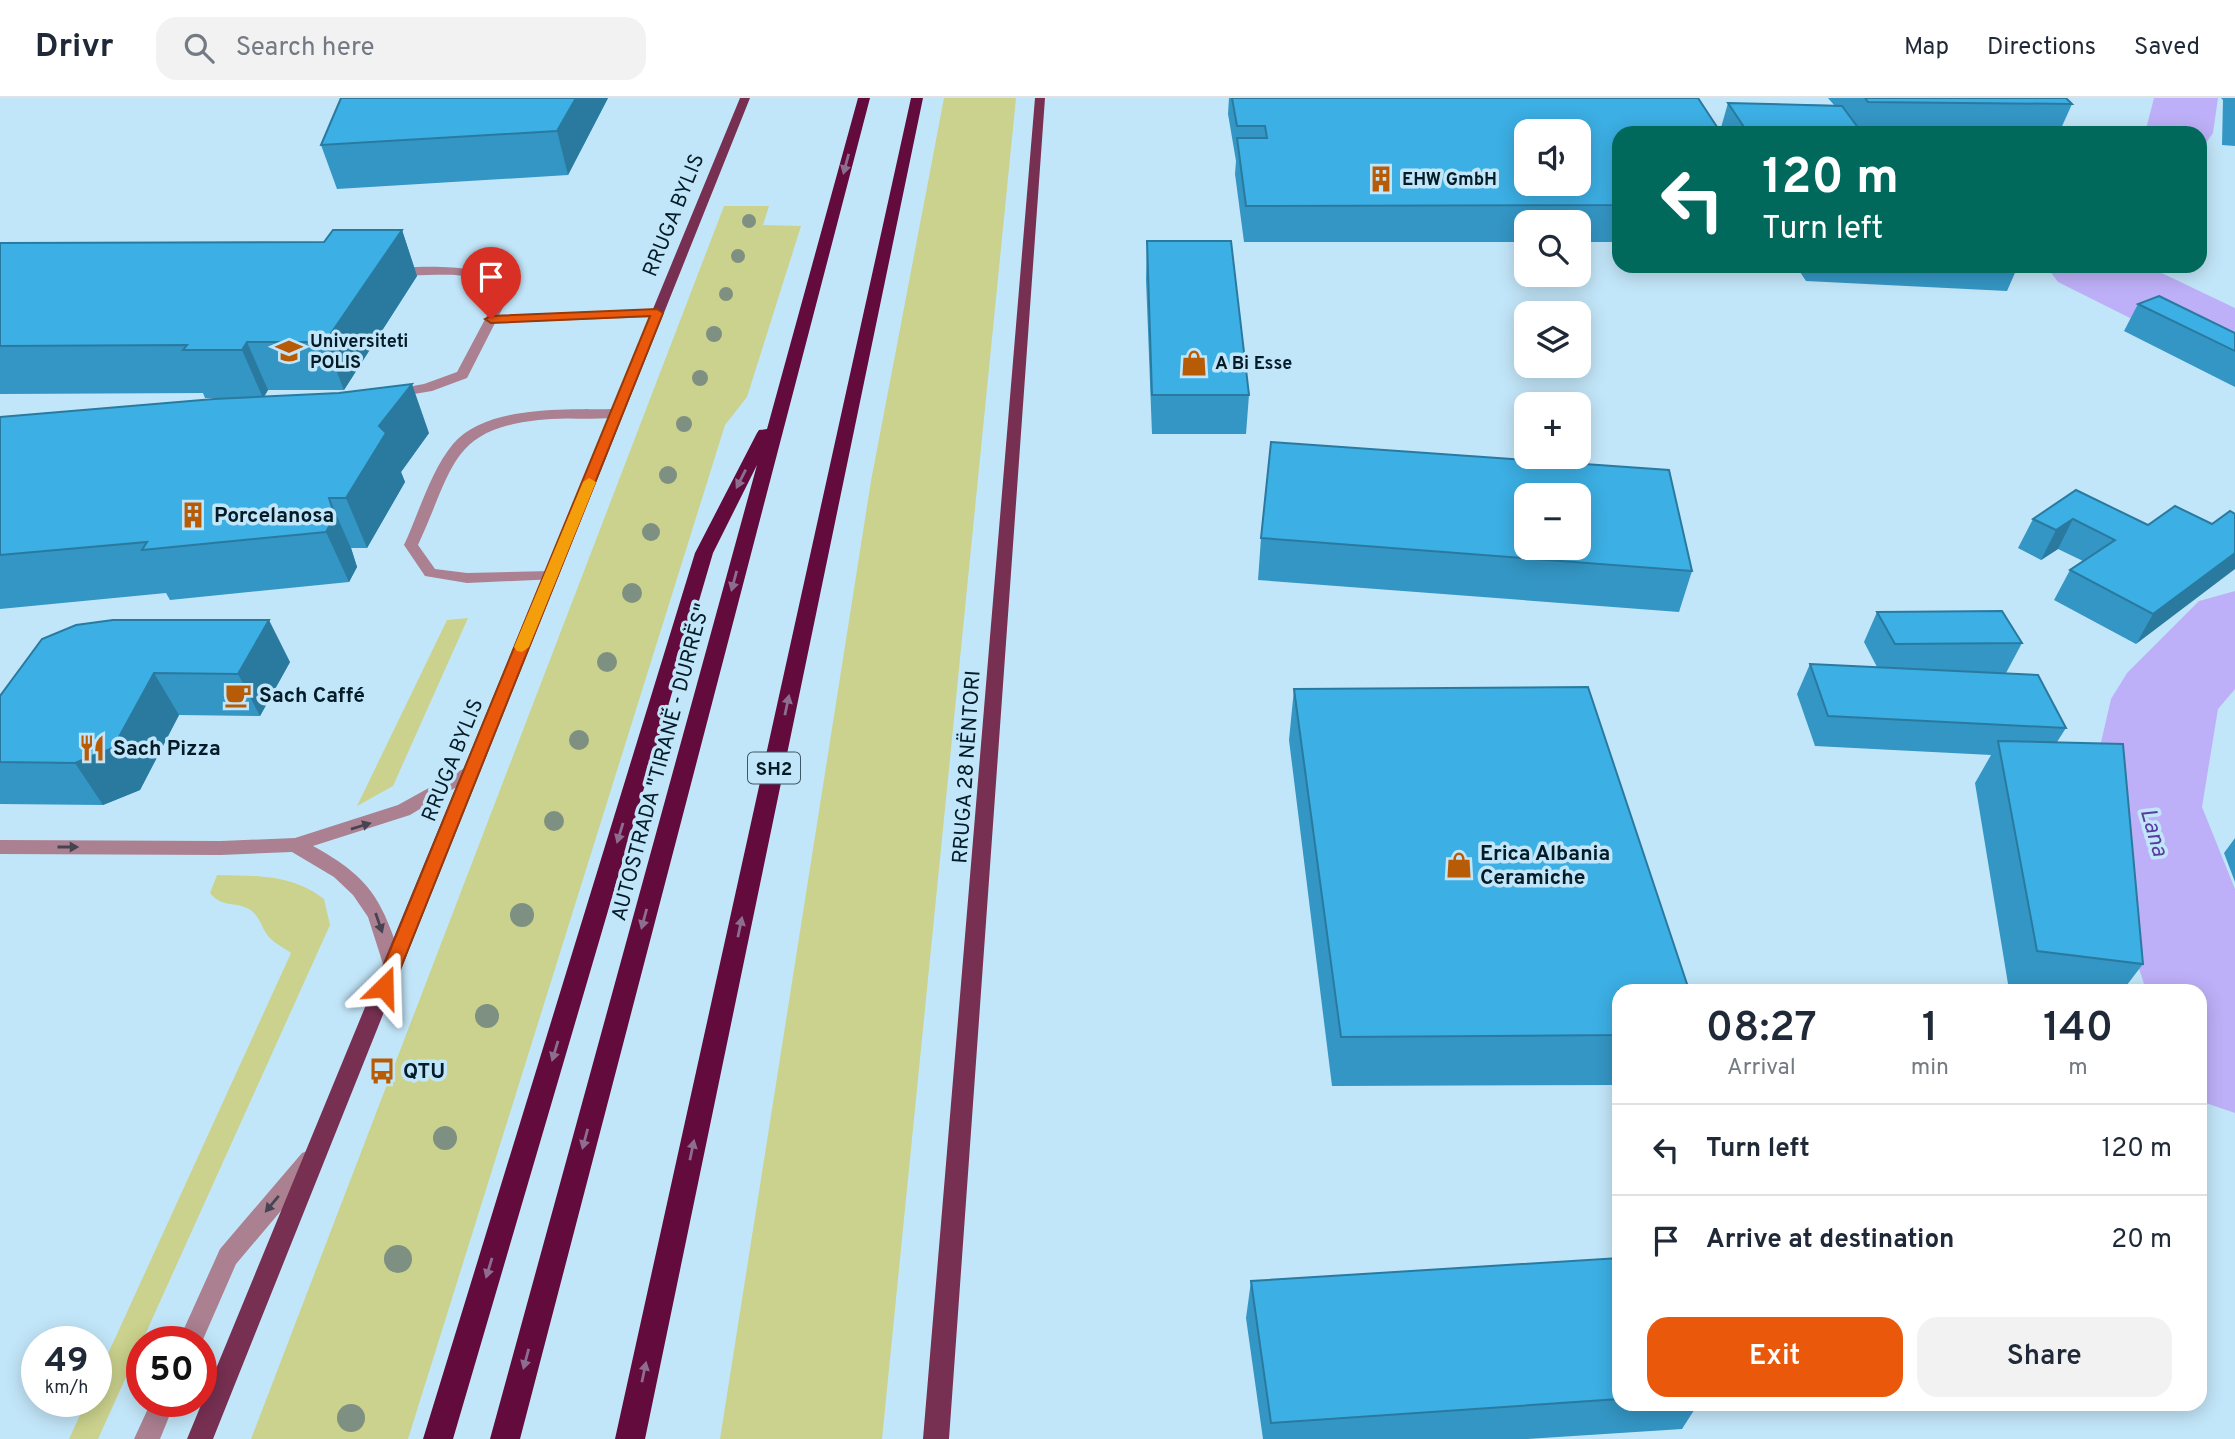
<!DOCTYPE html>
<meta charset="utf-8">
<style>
body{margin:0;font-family:Overpass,sans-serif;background:#f2f2f3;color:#1f2937;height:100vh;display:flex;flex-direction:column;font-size:26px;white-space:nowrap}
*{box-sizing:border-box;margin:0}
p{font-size:23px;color:#747a83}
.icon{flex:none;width:38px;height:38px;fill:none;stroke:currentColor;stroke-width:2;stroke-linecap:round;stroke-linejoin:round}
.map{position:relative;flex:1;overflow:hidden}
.panel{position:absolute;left:1612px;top:886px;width:595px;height:427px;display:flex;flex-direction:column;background:#fff;border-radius:21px;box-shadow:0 4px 18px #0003}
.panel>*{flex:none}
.guide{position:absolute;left:1612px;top:28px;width:595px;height:147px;border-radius:21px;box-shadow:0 4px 18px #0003;background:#00695c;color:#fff;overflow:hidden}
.tools{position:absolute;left:1514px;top:21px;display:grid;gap:14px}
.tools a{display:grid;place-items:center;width:77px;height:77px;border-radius:14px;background:#fff;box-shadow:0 4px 18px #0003;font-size:35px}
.speed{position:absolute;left:21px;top:1228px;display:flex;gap:14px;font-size:35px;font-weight:700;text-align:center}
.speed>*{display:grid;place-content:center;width:91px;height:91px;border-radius:50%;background:#fff;box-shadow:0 4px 18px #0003;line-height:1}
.speed small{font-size:18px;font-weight:400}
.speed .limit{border:10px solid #d22;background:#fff;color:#111}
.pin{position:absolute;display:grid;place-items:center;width:60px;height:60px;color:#fff;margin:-72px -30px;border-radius:50% 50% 50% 0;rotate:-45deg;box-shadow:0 0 7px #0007}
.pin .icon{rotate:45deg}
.me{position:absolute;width:77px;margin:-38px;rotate:22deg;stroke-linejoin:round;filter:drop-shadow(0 0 5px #0008)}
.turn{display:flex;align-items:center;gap:24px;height:147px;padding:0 35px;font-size:32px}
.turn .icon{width:91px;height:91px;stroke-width:2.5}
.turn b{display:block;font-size:49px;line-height:60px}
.eta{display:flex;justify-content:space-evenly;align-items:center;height:119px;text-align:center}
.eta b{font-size:42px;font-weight:600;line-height:49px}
.button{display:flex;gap:14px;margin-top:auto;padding:14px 35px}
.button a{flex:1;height:80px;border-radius:21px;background:#ea580c;color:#fff;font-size:28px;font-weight:600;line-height:80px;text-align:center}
.button a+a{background:#f2f2f3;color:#1f2937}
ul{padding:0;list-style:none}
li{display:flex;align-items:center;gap:21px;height:91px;padding:0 35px;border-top:2px solid #e0e1e3}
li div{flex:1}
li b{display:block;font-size:26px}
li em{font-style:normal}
header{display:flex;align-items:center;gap:42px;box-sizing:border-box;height:98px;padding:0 35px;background:#fff;border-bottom:2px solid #e0e1e3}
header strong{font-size:33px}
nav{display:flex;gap:38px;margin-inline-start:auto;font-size:24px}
.search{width:490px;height:63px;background:#f2f2f3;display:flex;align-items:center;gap:18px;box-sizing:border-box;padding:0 24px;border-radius:21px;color:#747a83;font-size:26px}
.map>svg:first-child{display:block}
.green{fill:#cbd28d}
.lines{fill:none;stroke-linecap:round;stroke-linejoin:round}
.river{fill:#beb0f8;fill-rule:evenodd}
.minor{fill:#ab8091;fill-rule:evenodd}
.major{fill:#773052;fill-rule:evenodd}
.highway{fill:#620b3c;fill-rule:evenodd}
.tree{fill:#7e9081}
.wall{fill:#3496c4}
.shaded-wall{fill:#2a7aa0}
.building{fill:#3cafe4;stroke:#2a7aa0;stroke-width:2;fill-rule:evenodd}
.oneway{fill:#8d6e91}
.oneway2{fill:#474452}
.route{fill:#ea580c;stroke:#983908;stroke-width:2}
.slow{fill:#f59e0b}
.labels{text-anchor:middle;stroke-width:7;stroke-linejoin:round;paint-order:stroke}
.far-poi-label{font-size:18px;font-weight:bold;fill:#041c28;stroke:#c2e6f9;text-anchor:start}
.shield{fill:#c2e6f9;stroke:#3d5967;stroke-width:2}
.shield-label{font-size:19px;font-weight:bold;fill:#041c28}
.street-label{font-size:21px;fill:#041c28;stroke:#c2e6f9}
.poi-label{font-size:21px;font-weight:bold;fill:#041c28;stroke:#c2e6f9;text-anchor:start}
.water-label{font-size:23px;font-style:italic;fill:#5b3da2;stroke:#c2e6f9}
</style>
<header>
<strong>Drivr</strong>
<div class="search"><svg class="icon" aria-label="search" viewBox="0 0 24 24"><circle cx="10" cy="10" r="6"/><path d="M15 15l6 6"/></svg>Search here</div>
<nav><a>Map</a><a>Directions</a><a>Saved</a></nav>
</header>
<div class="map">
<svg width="2235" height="1341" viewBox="0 0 2235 1341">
<rect width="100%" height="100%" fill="#c2e6f9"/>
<!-- green -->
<path class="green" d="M944,0H1016L882,1341H720L871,383Z
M724,108H769L763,127L801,128L747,299L725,327L408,1341H251Z
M468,520L393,688L357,708L447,522Z
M217,777C255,778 292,776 324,801L330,827L98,1341H69L86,1304H96V1282L291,855C284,850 274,845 268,838C261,829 260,818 249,811C234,803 222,810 210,795Z"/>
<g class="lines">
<!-- river -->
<path class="river" d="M2154,0H2218L2213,35L2203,49L2200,50V35H2145Z
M2046,168H2147L2235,210V266L2206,258L2058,184Z
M2235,493V591L2218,611L2202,709L2235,791V1015L2200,1003V892H2146L2086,709L2111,601L2127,575L2199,503Z"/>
<!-- minor -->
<path class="minor" d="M395,169C432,170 486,162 511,195L499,217L657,211L663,215L657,219L495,225L467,280L432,293L390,300L383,296L385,293L424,286L457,274L499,195C473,166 425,182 391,176L389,173Z
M617,311L622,312V318C599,323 574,319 551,321C450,328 455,367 418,447L435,471L467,475L551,473L559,478L556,481L467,485L425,478L404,447C419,415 430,374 453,346C487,306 570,312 617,311Z
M472,666L481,672L478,676L410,717L313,748C373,781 382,803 403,866L400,872L393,874L386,872L383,866L368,819L353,797L334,779L292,754L221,757L0,756V742L221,743L295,740L398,707Z
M310,1052L318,1055L321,1062L318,1069L236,1166L201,1246L178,1244L220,1151L302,1055Z
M151,1304H175L160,1341H134Z"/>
<!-- major -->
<path class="major" d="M740,0H750L213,1341H187Z
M1035,0H1045L949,1341H923Z"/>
<!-- highway -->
<path class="highway" d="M858,0H870L520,1341H490L757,367L713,455L453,1341H423L695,455L757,335L759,332L767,331Z
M911,0H923L645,1341H615Z"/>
</g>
<!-- trees -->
<g class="tree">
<circle cx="749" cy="123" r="7"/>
<circle cx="738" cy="158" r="7"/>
<circle cx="726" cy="196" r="7"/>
<circle cx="714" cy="236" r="8"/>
<circle cx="700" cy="280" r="8"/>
<circle cx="684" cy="326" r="8"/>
<circle cx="668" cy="377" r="9"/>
<circle cx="651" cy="434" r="9"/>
<circle cx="632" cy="495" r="10"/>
<circle cx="607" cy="564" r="10"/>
<circle cx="579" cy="642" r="10"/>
<circle cx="554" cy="723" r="10"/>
<circle cx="522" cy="817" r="12"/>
<circle cx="487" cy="918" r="12"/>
<circle cx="445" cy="1040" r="12"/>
<circle cx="398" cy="1161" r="14"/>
<circle cx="351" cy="1320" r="14"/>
</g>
<!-- wall -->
<path class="wall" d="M608,0L568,77L337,91L321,47Z
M1229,0H1698L1720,33L1728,5L1834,7L1828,0H2066L2072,6L2059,35H1619V144H1578V124H1526V144H1244L1235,76L1236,63L1228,16Z
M2221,0H2235V48L2222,47L2223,2Z
M402,132L417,178L344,292H268L264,299L429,335L401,374L405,384L367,450H351L357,469L349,484L170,502L166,495L0,511V319L237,300H205L203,295L0,296V145L324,144Z
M1147,143L1249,297L1246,336H1152L1146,181Z
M1796,168H2018L2007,193L1806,183Z
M2138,206L2235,235V289L2124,233Z
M2076,392L2148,427L2212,426L2136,546L2054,502L2070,472L2083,463L2058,451L2041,462L2018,450L2033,421Z
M1261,440L1692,473L1679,514L1258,482Z
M1877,514L2022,545L2006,575L2066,630L2057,644L2143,866L2123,892H2009L1975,685L1991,657L1815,648L1797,596L1810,566L1877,569L1864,544Z
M42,541L290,564L260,618L179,617L140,692L103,707L0,706V598Z
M1294,591L1619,892V987L1332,988L1289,642Z
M2235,740V784L2224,755Z
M1619,1160V1306H1698L1682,1331L1527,1341H1263L1246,1220L1251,1183Z"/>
<!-- shaded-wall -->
<path class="shaded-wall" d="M576,0H608L568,77L557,33Z
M402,132L417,178L344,292L325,244Z
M247,244L268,292L263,300L242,252Z
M412,286L429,335L401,374L405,384L367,450L346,400L379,328Z
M329,400L351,450L357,469L349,484L326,434Z
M2073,421L2058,451L2041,462L2056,432Z
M2235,455V471L2136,546L2153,516Z
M269,522L290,564L260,618L238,576Z
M154,575L179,617L140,692L103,707L75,665Z"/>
<!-- building -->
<path class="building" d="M341,0H576L557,33L321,47Z
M1232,0H1698L1721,35H1619V107L1246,108L1237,40H1267L1265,28H1237ZM1526,33H1578V86H1526Z
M1865,0H2066L2072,6L1868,4Z
M1728,5L1842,8L1862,35H1748Z
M333,132H402L325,244H247L242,252H183L187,247L0,248V145L324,144Z
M1147,143H1231L1249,297H1152Z
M2159,198L2235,235V253L2138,206Z
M412,286L379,328L386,335L346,400H329L335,418L326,434L142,452L147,444L0,457V319L214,301L339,295Z
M1271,344L1669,372L1692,473L1261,440ZM1526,397H1578V450H1526Z
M2076,392L2148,427L2175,408L2212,426L2230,413L2235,416V455L2153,516L2070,472L2115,442L2073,421L2056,432L2033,421Z
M2002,513L2022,545L1895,546L1877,514Z
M113,522H269L238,576L154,575L113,650L75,665L0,664V598L42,541L76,527Z
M1810,566L2038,577L2066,630L1828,618Z
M1588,589L1689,892H1619V937L1341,939L1294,591Z
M1998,643L2123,646L2143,866L2037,853Z
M1619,1160V1301L1271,1325L1251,1183Z"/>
<!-- one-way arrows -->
<defs><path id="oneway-solid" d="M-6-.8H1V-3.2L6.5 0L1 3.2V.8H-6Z" transform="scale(1.75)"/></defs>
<g class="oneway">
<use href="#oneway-solid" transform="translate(846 66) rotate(105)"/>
<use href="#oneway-solid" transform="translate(741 381) rotate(117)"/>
<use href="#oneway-solid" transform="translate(734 483) rotate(105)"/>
<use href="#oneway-solid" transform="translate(787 607) rotate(-78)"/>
<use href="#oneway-solid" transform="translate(620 735) rotate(107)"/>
<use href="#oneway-solid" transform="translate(644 821) rotate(105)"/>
<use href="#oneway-solid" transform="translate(740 829) rotate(-78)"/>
<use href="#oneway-solid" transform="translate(555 953) rotate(107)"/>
<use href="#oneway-solid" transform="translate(585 1041) rotate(105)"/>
<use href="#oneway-solid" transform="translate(692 1052) rotate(-78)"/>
<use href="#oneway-solid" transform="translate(489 1170) rotate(107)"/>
<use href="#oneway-solid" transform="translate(526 1261) rotate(105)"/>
<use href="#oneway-solid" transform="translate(644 1274) rotate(-78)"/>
</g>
<g class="oneway2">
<use href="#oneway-solid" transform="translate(361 728) rotate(-17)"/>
<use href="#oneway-solid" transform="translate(68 749)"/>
<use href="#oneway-solid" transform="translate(379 825) rotate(71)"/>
<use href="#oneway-solid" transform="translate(272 1106) rotate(130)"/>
</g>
<!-- route -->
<path class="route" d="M657,211L663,215L393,889L390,894L384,896L378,894L375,889L650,218L491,225L485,221L491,218Z"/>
<!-- slow -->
<path class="slow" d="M589,380L596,384L529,549L522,554L517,553L514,549L583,384Z"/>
<!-- icons -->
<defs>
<g id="building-bare" transform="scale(2.1)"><path d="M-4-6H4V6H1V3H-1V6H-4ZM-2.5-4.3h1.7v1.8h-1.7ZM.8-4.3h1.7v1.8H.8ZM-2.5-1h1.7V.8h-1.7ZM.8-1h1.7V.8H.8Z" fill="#b85b07" stroke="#c2e6f9" stroke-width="2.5" paint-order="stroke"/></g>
<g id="university-bare" transform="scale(2.1)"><path d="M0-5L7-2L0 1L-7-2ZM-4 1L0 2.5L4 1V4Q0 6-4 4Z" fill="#b85b07" stroke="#c2e6f9" stroke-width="2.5" paint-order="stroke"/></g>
<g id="shop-bare" transform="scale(2.1)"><path d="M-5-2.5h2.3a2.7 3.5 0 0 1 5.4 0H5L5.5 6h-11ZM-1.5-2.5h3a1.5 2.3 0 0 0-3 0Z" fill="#b85b07" stroke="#c2e6f9" stroke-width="2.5" paint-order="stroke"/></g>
<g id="cafe-bare" transform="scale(2.1)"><path d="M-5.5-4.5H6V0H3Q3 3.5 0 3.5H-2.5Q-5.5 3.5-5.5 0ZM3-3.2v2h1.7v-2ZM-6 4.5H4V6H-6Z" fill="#b85b07" stroke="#c2e6f9" stroke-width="2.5" paint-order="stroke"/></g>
<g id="restaurant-bare" transform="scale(2.1)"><path d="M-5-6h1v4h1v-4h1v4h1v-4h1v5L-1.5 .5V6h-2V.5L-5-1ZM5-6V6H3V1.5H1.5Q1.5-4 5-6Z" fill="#b85b07" stroke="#c2e6f9" stroke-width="2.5" paint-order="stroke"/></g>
<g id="bus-bare" transform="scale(2.1)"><path d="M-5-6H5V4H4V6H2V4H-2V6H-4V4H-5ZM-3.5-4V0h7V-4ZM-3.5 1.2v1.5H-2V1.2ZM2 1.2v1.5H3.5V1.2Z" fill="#b85b07" stroke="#c2e6f9" stroke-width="2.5" paint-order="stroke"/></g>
</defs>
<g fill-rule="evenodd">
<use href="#building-bare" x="1381" y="81"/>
<use href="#university-bare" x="289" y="253"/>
<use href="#shop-bare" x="1194" y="265"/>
<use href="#building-bare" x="193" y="417"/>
<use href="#cafe-bare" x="238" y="597"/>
<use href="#restaurant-bare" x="92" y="650"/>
<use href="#shop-bare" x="1459" y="767"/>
<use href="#bus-bare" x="382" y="973"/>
</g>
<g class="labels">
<!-- far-poi labels -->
<g class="far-poi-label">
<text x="1402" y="87">EHW GmbH</text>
<text x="310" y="249">Universiteti<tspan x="310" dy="21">POLIS</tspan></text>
<text x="1215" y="271">A Bi Esse</text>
</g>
<!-- shield labels -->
<rect class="shield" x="748" y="654.5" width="52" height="31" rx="5"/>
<g class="shield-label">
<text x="774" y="677">SH2</text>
</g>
<!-- street labels -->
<g class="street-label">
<text transform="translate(673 117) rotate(-68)" y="7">RRUGA BYLIS</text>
<text transform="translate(452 662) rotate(-68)" y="7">RRUGA BYLIS</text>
<text transform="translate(660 664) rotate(-75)" y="7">AUTOSTRADA "TIRANË - DURRËS"</text>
<text transform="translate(966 669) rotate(-86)" y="7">RRUGA 28 NËNTORI</text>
</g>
<!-- poi labels -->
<g class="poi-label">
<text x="214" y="424">Porcelanosa</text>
<text x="259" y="604">Sach Caffé</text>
<text x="113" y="657">Sach Pizza</text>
<text x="1480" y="762">Erica Albania<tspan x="1480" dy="24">Ceramiche</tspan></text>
<text x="403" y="980">QTU</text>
</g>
<!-- water labels -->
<g class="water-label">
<text transform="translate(2155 734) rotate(74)" y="8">Lana</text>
</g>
</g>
</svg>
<div class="tools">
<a><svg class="icon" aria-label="sound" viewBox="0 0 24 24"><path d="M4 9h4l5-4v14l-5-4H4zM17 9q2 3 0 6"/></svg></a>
<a><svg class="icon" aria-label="search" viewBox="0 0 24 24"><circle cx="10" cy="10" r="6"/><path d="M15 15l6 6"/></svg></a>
<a><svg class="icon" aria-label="layers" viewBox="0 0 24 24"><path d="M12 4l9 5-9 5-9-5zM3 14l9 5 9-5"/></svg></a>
<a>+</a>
<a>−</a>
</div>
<div class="speed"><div>49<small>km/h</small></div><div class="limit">50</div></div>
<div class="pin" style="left:491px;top:221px;background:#d93025"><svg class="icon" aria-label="arrive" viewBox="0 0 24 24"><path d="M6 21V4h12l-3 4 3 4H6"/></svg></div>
<svg class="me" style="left:384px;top:889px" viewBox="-20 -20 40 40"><path d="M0-17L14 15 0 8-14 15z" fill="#ea580c" stroke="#fff" stroke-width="4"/></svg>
<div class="guide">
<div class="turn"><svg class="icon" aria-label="left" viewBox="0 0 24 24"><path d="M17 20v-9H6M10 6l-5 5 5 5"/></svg><div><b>120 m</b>Turn left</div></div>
</div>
<section class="panel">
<div class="eta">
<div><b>08:27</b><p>Arrival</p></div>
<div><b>1</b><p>min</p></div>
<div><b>140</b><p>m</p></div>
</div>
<ul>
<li><svg class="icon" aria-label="left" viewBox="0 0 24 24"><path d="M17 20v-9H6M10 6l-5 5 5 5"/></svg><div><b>Turn left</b></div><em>120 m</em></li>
<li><svg class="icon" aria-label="arrive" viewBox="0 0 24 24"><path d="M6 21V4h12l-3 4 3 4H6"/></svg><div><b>Arrive at destination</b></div><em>20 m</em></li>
</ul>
<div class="button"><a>Exit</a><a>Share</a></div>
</section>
</div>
